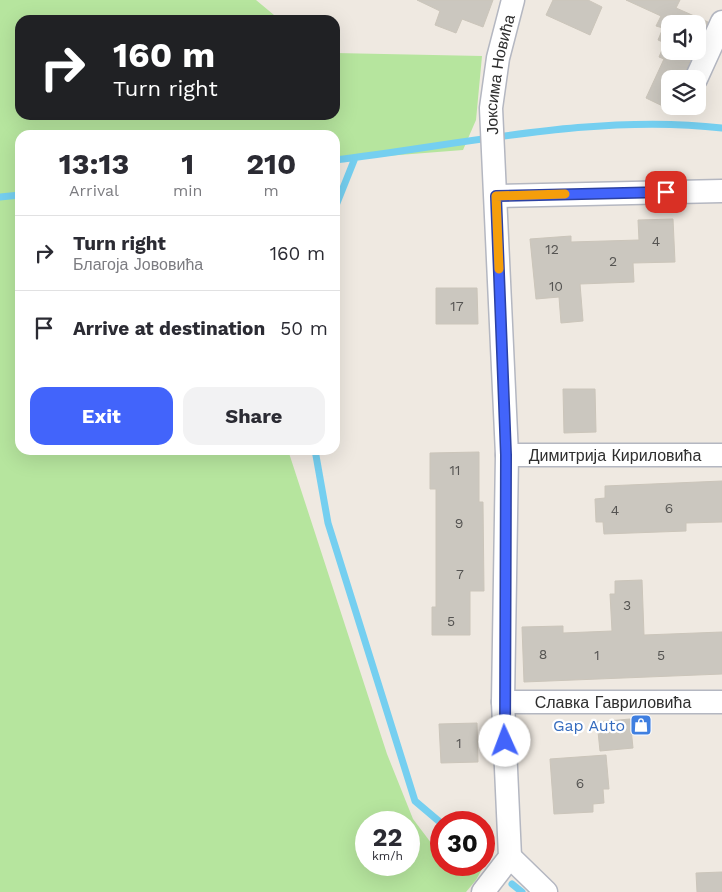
<!DOCTYPE html>
<meta charset="utf-8">
<style>
body{margin:0;font-family:"Work Sans",sans-serif;background:#f2f2f3;color:#2b2b33;height:100vh;display:flex;flex-direction:column;font-size:19px;white-space:nowrap}
*{box-sizing:border-box;margin:0}
p{font-size:16px;color:#7c7c81}
.icon{flex:none;width:28px;height:28px;fill:none;stroke:currentColor;stroke-width:2;stroke-linecap:round;stroke-linejoin:round}
.map{position:relative;flex:1;overflow:hidden}
.drawer{position:absolute;left:15px;top:130px;width:325px;height:325px;display:flex;flex-direction:column;background:#fff;border-radius:15px;box-shadow:0 5px 20px #0002}
.drawer>*{flex:none}
.top-card{position:absolute;left:15px;top:15px;width:325px;height:105px;border-radius:15px;box-shadow:0 5px 20px #0002;background:#202124;color:#fff;overflow:hidden}
.tools{position:absolute;left:661px;top:15px;display:grid;gap:10px}
.tools a{display:grid;place-items:center;width:45px;height:45px;border-radius:10px;background:#fff;box-shadow:0 5px 20px #0002;font-size:25px}
.speed{position:absolute;left:355px;top:811px;display:flex;gap:10px;font-size:25px;font-weight:700;text-align:center}
.speed>*{display:grid;place-content:center;width:65px;height:65px;border-radius:50%;background:#fff;box-shadow:0 5px 20px #0002;line-height:1}
.speed small{font-size:12px;font-weight:400}
.speed .limit{border:8px solid #d22;background:#fff;color:#111}
.pin{position:absolute;display:grid;place-items:center;width:42px;height:42px;color:#fff;margin:-21px;border-radius:10px;box-shadow:0 2px 8px #0006}
.me{position:absolute;width:55px;margin:-28px;rotate:358deg;stroke-linejoin:round;filter:drop-shadow(0 0 4px #0008)}
.turn{display:flex;align-items:center;gap:18px;height:105px;padding:0 15px;font-size:22px}
.turn .icon{width:65px;height:65px;stroke-width:2.5}
.turn b{display:block;font-size:35px;line-height:42px}
.eta{display:flex;justify-content:space-evenly;align-items:center;height:85px;text-align:center}
.eta b{font-size:30px;font-weight:700;line-height:35px}
.button{display:flex;gap:10px;margin-top:auto;padding:10px 15px}
.button a{flex:1;height:58px;border-radius:15px;background:#4264fb;color:#fff;font-size:20px;font-weight:700;line-height:58px;text-align:center}
.button a+a{background:#f2f2f3;color:#2b2b33}
ul{padding:0;list-style:none}
li{display:flex;align-items:center;gap:15px;height:75px;padding:0 15px;border-top:1px solid #e1e1e2}
li div{flex:1}
li b{display:block;font-size:19px}
li em{font-style:normal}
.map>svg:first-child{display:block}
.green{fill:#b6e59e;fill-rule:evenodd}
.lines{fill:none;stroke-linecap:round;stroke-linejoin:round}
.stream{stroke:#75cff0;stroke-width:7}
.building{fill:#cbc7bf;stroke:#cbc5ba}
.minor-casing{stroke:#b4b7c1;stroke-width:25}
.minor{stroke:#fff;stroke-width:22}
.route-casing{stroke:#2b41a3;stroke-width:12}
.route{stroke:#4264fb;stroke-width:9}
.slow{stroke:#f59e0b;stroke-width:9}
.labels{text-anchor:middle;stroke-width:4.5;stroke-linejoin:round;paint-order:stroke}
.number-label{font-size:14px;fill:#555452}
.street-label{font-size:16px;fill:#2e2e2e;stroke:#fff}
.shop-label{font-size:16px;fill:#366cbe;stroke:#fff;text-anchor:end}
</style>
<div class="map">
<svg width="722" height="892" viewBox="0 0 722 892">
<rect width="100%" height="100%" fill="#efe9e1"/>
<!-- green -->
<path class="green" d="M0,0H256L280,20H20V115H335V53L482,56L476,120L463,150L335,160V135H20V450H288L387,754L413,819L441,856V865H484V855H490L476,880L466,892H0ZM366,822H409V865H366Z"/>
<g class="lines">
<!-- stream -->
<path class="stream" d="M335,160C460,145 597,113 722,128
M0,197L20,195
M335,208L355,158
M315,450L328,523L415,801L441,823
M484,859L485,860
M512,884L522,892"/>
</g>
<!-- building -->
<path class="building" d="M417,0H493L483,27L462,19L456,33L435,25L440,11Z
M553,0H588L602,7L590,35L546,15Z
M626,0H680L676,8L708,22L698,44V24H670V51H694L683,79H670V106H675L673,111L646,98L664,59L659,57L665,43L658,40L663,28L656,26L661,16Z
M673,219L675,262L633,263L634,282L580,284L583,321L561,323L559,297L536,299L530,239L571,236V242L639,240L638,220Z
M436,288H477L478,324H436Z
M563,389H595L596,432L564,433Z
M479,452V502H483L484,591H470V635H432V607H436V489H430V453Z
M722,481V522L686,523V531L604,534L603,522H596L595,499L605,498V486Z
M642,580L644,635L722,632V674L524,682L522,627L563,626V633L612,631L610,594H615V581Z
M630,719L633,748L600,751L597,722Z
M477,723L478,762L441,763L439,724Z
M606,755L609,789H603L604,803L593,804V812L554,814L550,759Z
M722,872V892H697L696,873Z"/>
<g class="lines">
<!-- minor casing -->
<g class="minor-casing">
<g id="minor">
<path d="M696,79L722,22"/>
<path d="M496,196L722,191"/>
<path id="s1" d="M507,455H722"/>
<path id="s2" d="M503,702H722"/>
<path d="M510,857L546,892"/>
<path id="s3" d="M483,892L510,857L503,702L507,455L491,108L498,58L513,0"/>
</g>
</g>
<!-- minor -->
<use href="#minor" class="minor"/>
</g>
<g class="lines">
<!-- route casing -->
<g class="route-casing">
<path id="route" d="M505,741L506,455L496,196L666,192"/>
</g>
<!-- route -->
<use href="#route" class="route"/>
<!-- slow -->
<path class="slow" d="M499,269L496,196L565,194"/>
</g>
<!-- icons -->
<defs>
<g id="shop-square" transform="scale(1.125)"><rect x="-9" y="-9" width="18" height="18" rx="4" fill="#3f7fe0" stroke="#fff"/><path d="M-5-2.5h2.3a2.7 3.5 0 0 1 5.4 0H5L5.5 6h-11ZM-1.5-2.5h3a1.5 2.3 0 0 0-3 0Z" fill="#fff"/></g>
</defs>
<g fill-rule="evenodd">
<use href="#shop-square" x="641" y="725"/>
</g>
<g class="labels">
<!-- number labels -->
<g class="number-label">
<text x="656" y="246">4</text>
<text x="552" y="254">12</text>
<text x="613" y="266">2</text>
<text x="556" y="291">10</text>
<text x="457" y="311">17</text>
<text x="455" y="475">11</text>
<text x="669" y="513">6</text>
<text x="615" y="515">4</text>
<text x="459" y="528">9</text>
<text x="460" y="579">7</text>
<text x="627" y="610">3</text>
<text x="451" y="626">5</text>
<text x="543" y="659">8</text>
<text x="597" y="660">1</text>
<text x="661" y="660">5</text>
<text x="459" y="748">1</text>
<text x="580" y="788">6</text>
</g>
<!-- street labels -->
<g class="street-label">
<text dy="6" stroke="none"><textPath href="#s3" startOffset="828">Јоксима Новића</textPath></text>
<text dy="6" stroke="none"><textPath href="#s1" startOffset="108">Димитрија Кириловића</textPath></text>
<text dy="6" stroke="none"><textPath href="#s2" startOffset="110">Славка Гавриловића</textPath></text>
</g>
<!-- shop labels -->
<g class="shop-label">
<text x="625" y="731">Gap Auto</text>
</g>
</g>
</svg>
<div class="tools">
<a><svg class="icon" aria-label="sound" viewBox="0 0 24 24"><path d="M4 9h4l5-4v14l-5-4H4zM17 9q2 3 0 6"/></svg></a>
<a><svg class="icon" aria-label="layers" viewBox="0 0 24 24"><path d="M12 4l9 5-9 5-9-5zM3 14l9 5 9-5"/></svg></a>
</div>
<div class="speed"><div>22<small>km/h</small></div><div class="limit">30</div></div>
<div class="pin" style="left:666px;top:192px;background:#d93025"><svg class="icon" aria-label="arrive" viewBox="0 0 24 24"><path d="M6 21V4h12l-3 4 3 4H6"/></svg></div>
<svg class="me" style="left:505px;top:741px" viewBox="-20 -20 40 40"><circle r="19" fill="#fff"/><path d="M0-13L10 11 0 6-10 11z" fill="#4264fb"/></svg>
<div class="top-card">
<div class="turn"><svg class="icon" aria-label="right" viewBox="0 0 24 24"><path d="M7 20v-9h11M14 6l5 5-5 5"/></svg><div><b>160 m</b>Turn right</div></div>
</div>
<section class="drawer">
<div class="eta">
<div><b>13:13</b><p>Arrival</p></div>
<div><b>1</b><p>min</p></div>
<div><b>210</b><p>m</p></div>
</div>
<ul>
<li><svg class="icon" aria-label="right" viewBox="0 0 24 24"><path d="M7 20v-9h11M14 6l5 5-5 5"/></svg><div><b>Turn right</b><p>Благоја Јововића</p></div><em>160 m</em></li>
<li><svg class="icon" aria-label="arrive" viewBox="0 0 24 24"><path d="M6 21V4h12l-3 4 3 4H6"/></svg><div><b>Arrive at destination</b></div><em>50 m</em></li>
</ul>
<div class="button"><a>Exit</a><a>Share</a></div>
</section>
</div>
